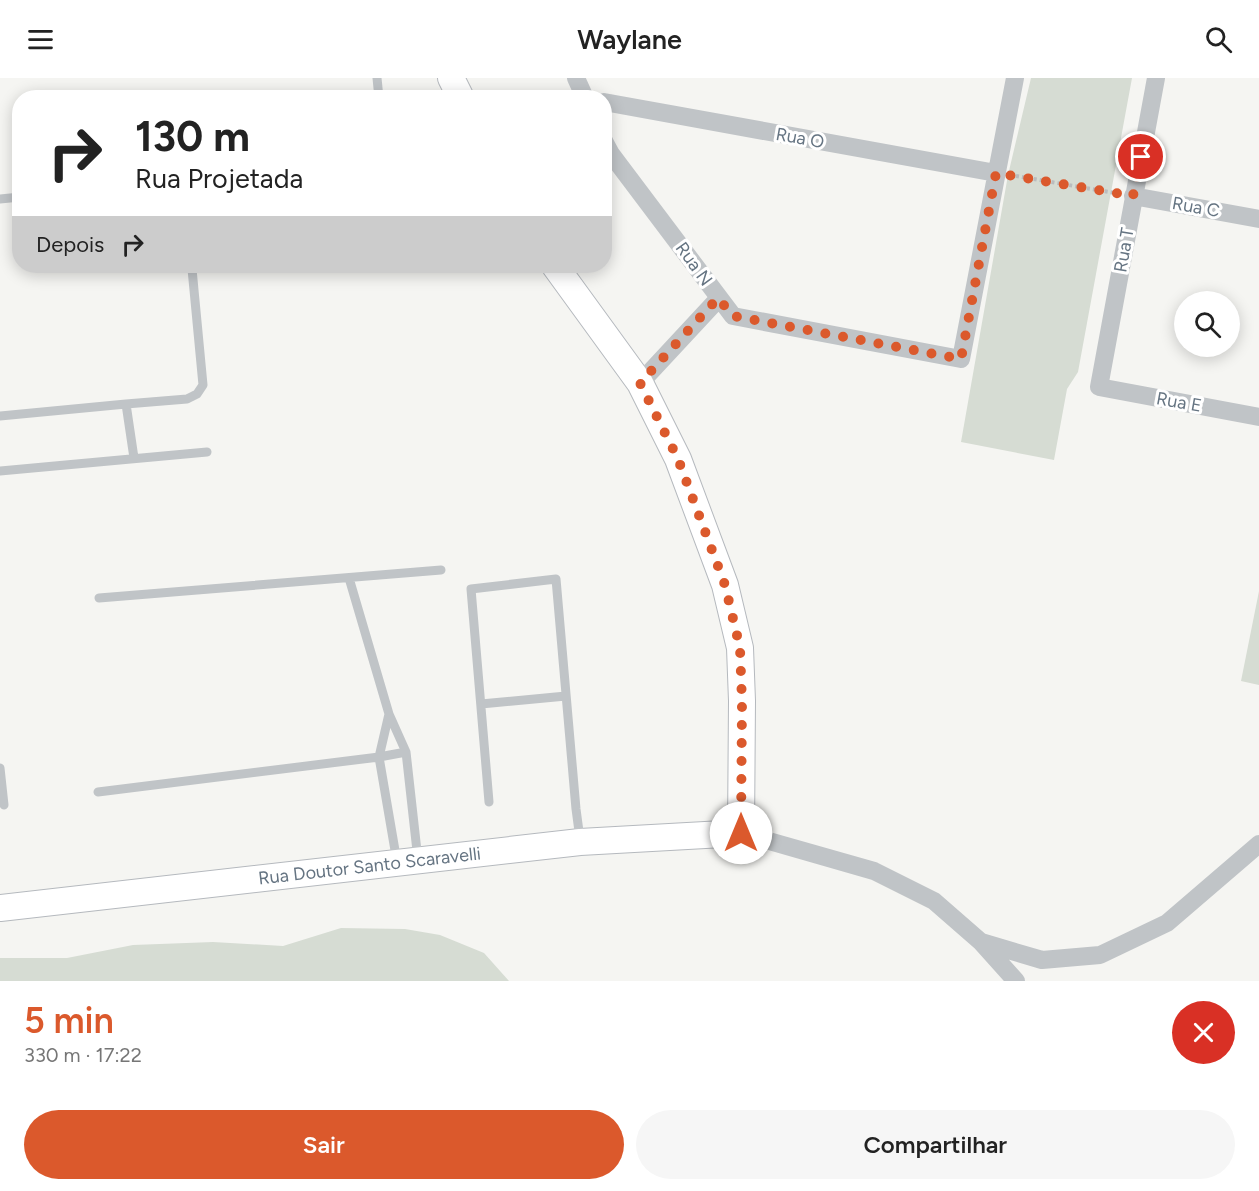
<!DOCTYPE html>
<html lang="pt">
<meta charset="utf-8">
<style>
body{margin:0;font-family:Figtree,sans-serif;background:#f6f6f6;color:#222;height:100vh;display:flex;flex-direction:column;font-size:22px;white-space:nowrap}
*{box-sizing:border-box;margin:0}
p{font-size:20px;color:#767676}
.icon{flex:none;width:33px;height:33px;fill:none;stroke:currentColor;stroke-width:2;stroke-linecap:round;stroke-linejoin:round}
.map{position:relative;height:903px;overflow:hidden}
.details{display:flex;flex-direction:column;background:#fff;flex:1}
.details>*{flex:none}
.guide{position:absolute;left:12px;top:12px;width:600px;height:183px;border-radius:24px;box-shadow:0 3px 15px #0003;background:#fff;color:#222;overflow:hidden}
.controls{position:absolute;left:1174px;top:213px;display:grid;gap:12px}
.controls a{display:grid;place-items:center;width:66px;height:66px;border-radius:50%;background:#fff;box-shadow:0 3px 15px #0003;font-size:30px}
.pin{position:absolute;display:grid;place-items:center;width:51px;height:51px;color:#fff;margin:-26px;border:3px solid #fff;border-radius:50%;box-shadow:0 2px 6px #0007}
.me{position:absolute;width:66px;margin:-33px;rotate:0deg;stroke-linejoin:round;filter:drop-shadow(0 0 4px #0008)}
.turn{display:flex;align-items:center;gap:21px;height:126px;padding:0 24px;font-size:27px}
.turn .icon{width:78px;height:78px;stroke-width:2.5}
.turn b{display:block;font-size:42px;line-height:51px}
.then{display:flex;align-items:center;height:57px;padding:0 24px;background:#0003;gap:12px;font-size:22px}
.round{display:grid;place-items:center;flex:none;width:63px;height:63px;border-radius:32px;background:#f6f6f6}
.overview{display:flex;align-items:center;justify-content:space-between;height:102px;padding:0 24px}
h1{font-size:36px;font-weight:600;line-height:45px;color:#db592c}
.button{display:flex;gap:12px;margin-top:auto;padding:12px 24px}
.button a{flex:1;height:69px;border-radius:36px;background:#db592c;color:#fff;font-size:24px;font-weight:600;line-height:69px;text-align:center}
.button a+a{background:#f6f6f6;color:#222}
header{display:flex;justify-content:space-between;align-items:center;height:78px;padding:0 24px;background:#fff;font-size:27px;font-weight:600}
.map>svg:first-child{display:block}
.green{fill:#d6dcd3}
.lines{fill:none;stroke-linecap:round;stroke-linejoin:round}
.secondary-casing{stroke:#b5b9be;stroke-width:28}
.path{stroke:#babcbe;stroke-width:4;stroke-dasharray:3 3;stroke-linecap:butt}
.lane{stroke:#c0c4c7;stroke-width:9}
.street{stroke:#c0c4c7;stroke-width:18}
.secondary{stroke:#fff;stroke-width:26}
.route{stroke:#db592c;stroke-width:10;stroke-dasharray:0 18}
.labels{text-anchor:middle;stroke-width:6;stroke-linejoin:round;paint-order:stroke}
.street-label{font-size:18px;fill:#657482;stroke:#fff}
</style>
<header><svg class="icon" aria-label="menu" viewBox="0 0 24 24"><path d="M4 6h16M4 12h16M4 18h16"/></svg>Waylane<svg class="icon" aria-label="search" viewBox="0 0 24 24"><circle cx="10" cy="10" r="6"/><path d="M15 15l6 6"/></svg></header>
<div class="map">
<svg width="1259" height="903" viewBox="0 0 1259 903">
<rect width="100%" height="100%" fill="#f5f5f2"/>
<!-- green -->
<path class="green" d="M1031,0H1132L1078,294L1067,311L1054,382L961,364L1008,97Z
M1259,513V607L1241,603Z
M341,850L405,851L440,857L484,875L509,903H0V880H67L133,867L213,864L283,868Z"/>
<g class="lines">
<!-- secondary casing -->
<g class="secondary-casing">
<g id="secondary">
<path d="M451,0L461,20"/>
<path id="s1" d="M0,830L580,764L741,755L742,623L740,570L725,507L678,381L640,305L555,188"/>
</g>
</g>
<!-- path -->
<path class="path" d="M1016,98L1115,115"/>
<!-- lane -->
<path class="lane" d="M377,0L379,20
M0,121L20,119
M126,326L187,321L197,316L203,307L192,191
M0,338L126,326L134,380
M0,393L207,374
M349,500L389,636L406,674L418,782
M99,520L441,492
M481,626L566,618
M389,636L379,679L397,784
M0,690L4,727
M98,714L379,679L406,674
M489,724L471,511L556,501L576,731L580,761"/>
<!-- street -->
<path class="street" d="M576,0L585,20
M1156,0L1099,309L1259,339
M604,24L996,95
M604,63L611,76L733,238L961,281L1015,0
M1133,118L1259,141
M640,305L719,220
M741,755L874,793L934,823L981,864L1016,903
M981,864L1042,882L1100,877L1167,845L1259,766"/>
<!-- secondary -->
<use href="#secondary" class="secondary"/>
</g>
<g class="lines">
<!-- route -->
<path class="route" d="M741,755L742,624L740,570L725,507L678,381L640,305L718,220L733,238L961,281L996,95L1133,118L1141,79"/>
</g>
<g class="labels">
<!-- street labels -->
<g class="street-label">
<text transform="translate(800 60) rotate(10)" y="6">Rua O</text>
<text transform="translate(1196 129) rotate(10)" y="6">Rua C</text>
<text transform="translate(1124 172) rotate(-80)" y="6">Rua T</text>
<text transform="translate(694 186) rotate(54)" y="6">Rua N</text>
<text transform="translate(1179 324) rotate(10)" y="6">Rua E</text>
<text dy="6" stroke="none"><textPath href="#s1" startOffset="372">Rua Doutor Santo Scaravelli</textPath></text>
</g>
</g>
</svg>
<div class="controls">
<a><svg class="icon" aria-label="search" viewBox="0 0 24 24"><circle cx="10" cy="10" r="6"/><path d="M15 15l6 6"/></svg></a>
</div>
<div class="pin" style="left:1141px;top:79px;background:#d93025"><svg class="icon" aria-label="arrive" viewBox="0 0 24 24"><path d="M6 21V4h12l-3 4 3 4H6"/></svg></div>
<svg class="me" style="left:741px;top:755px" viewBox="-20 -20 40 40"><circle r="19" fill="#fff"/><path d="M0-13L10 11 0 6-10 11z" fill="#db592c"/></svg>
<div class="guide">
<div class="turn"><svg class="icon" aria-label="right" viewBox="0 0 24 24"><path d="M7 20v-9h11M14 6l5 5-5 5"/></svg><div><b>130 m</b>Rua Projetada</div></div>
<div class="then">Depois<svg class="icon" aria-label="right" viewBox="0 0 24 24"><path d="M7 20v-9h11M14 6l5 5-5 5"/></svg></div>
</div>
</div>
<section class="details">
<div class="overview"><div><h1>5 min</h1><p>330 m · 17:22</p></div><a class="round" style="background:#d93025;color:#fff"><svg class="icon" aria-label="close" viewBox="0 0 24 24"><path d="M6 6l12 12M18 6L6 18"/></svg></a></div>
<div class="button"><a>Sair</a><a>Compartilhar</a></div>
</section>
